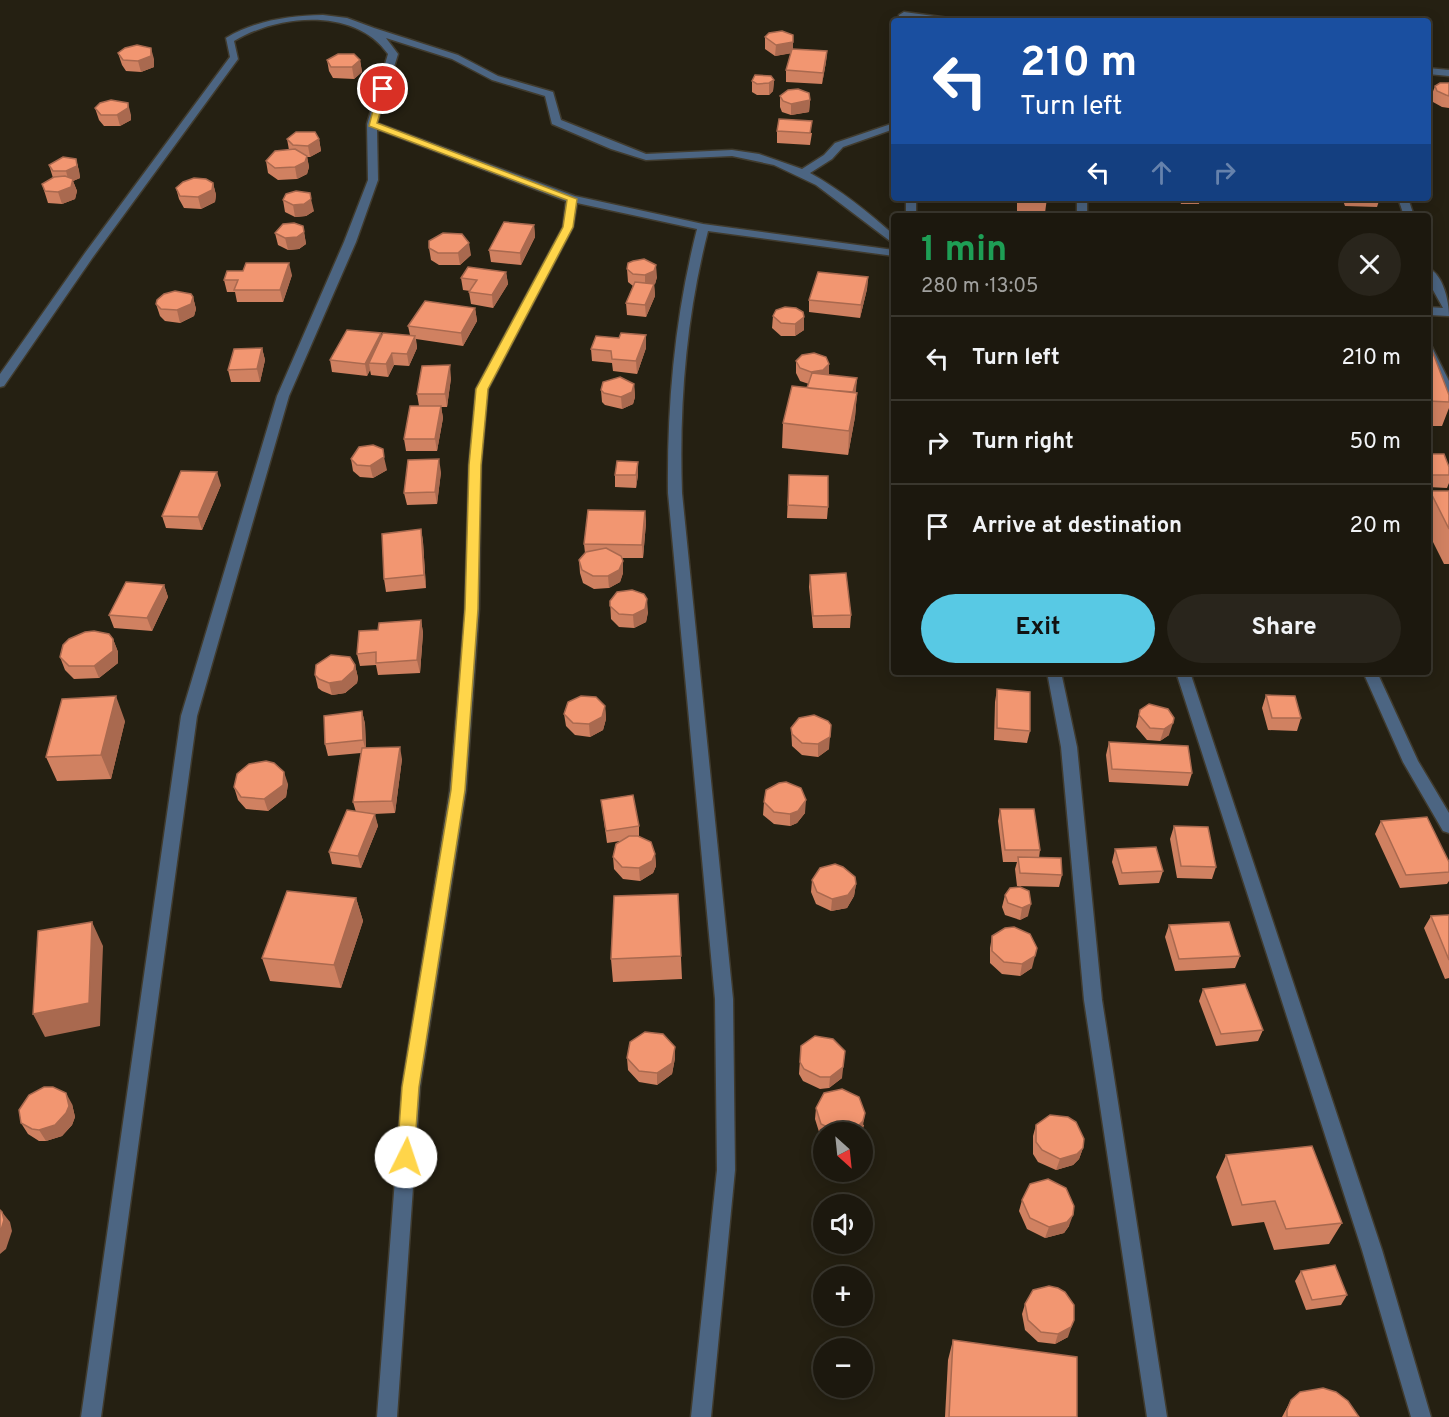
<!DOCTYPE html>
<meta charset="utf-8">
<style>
body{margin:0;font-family:Overpass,sans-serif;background:#29251c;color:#f1f3f6;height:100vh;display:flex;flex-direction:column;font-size:22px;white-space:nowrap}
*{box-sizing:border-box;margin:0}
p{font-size:20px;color:#a0a09e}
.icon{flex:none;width:33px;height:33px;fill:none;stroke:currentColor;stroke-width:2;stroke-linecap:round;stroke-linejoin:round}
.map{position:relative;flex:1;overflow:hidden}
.drawer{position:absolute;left:891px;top:213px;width:540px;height:462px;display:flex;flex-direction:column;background:#1c180e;border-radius:6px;box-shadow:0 3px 15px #0003,0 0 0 2px #3a372e}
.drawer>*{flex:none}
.guide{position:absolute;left:891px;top:18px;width:540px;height:183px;border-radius:6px;box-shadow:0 3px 15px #0003,0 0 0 2px #3a372e;background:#1a4fa0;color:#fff;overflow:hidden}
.needle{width:39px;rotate:153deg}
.fabs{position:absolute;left:813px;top:1122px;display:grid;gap:12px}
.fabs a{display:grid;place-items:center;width:60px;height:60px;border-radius:50%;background:#1c180e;box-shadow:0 3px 15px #0003,0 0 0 2px #3a372e;font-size:30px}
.pin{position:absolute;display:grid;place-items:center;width:51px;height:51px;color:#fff;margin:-26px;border:3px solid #fff;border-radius:50%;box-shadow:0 2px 6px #0007}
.me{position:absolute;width:66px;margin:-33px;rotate:4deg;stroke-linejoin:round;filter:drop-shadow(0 0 4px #0008)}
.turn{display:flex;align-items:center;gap:21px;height:126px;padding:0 30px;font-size:27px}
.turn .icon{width:78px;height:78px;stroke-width:2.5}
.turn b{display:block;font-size:42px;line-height:51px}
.lanes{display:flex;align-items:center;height:57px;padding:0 30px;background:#0003;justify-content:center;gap:30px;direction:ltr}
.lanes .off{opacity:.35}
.round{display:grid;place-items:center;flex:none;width:63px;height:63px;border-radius:32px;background:#29251c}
.overview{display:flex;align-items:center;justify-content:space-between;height:102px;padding:0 30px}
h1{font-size:36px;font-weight:700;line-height:45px;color:#1e9e55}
.action{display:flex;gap:12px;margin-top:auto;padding:12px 30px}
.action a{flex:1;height:69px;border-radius:36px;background:#58c9e4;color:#111;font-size:24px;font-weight:700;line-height:69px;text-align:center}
.action a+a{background:#29251c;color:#f1f3f6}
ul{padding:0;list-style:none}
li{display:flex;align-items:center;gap:18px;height:84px;padding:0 30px;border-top:2px solid #3a372e}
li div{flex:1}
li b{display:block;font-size:22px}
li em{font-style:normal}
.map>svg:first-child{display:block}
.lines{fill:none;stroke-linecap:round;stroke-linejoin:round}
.street-casing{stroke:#403b2e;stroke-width:3}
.street{fill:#4c6582;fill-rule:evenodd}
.wall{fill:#d08161}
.shaded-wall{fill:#a9694f}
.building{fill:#f29671;stroke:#a9694f;stroke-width:1.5}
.route{fill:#ffd54a;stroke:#a68a30;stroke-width:1.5}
</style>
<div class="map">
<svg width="1449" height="1417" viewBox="0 0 1449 1417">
<rect width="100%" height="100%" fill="#252012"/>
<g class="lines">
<!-- street casing -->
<g class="street-casing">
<path id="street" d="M904,12L949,18L954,21L909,18V21H899V15Z
M323,15L347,18L374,28L458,55L498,76L553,92L561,120L646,154L732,150L759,154L802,169L824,155L835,143L894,123V129L843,147L832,159L810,173C841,190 868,212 894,235V244L816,185L774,165L732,156L646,160L611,149L552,124L545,96L492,80L452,59L386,38L398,54L377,123L575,196L703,224L894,250V256L708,231C686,317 679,405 682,493L733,999L735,1170L711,1417H691L717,1170L715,999L668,493C667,404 675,315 697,229L577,203L573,227L488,389L481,465L479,609L466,790L420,1087L397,1417H377L402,1087L450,790L465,609L469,465L476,389L563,227L566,201L377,129L378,180L356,242L289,396L197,716L101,1417H81L181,716L277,396L344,242L368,180L367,124L388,54C355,7 279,14 234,41L238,59L93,257L4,386L0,387V374L85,253L230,57L226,38C256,20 289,16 323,15Z
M1428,68L1449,70V76L1428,74Z
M906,198H916V216H906Z
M1077,198H1087V216H1077Z
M1398,198H1408L1414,216H1404Z
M1428,268C1443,274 1449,301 1449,316L1428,315V307L1443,308L1428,281Z
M1428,346L1432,347L1449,381V406L1443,402C1438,383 1428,365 1428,346Z
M1047,672H1061L1077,747L1102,1000L1167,1417H1147L1084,1000L1061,747Z
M1176,672H1190L1382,1250L1431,1417H1411L1362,1250Z
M1363,672H1377L1418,761L1449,813V833L1443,831L1403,762Z"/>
</g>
<!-- street -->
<use href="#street" class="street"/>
</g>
<!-- wall -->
<path class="wall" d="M793,35V49L827,51L826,62L822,84L786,82V70L791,53L775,56L765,49V37Z
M118,53L154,59V67L141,72L126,71L122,65Z
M327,60H360L362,72L354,79L333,78L329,71Z
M774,80L773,91L769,95H757L752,92V81Z
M1449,83V108L1442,107L1433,102L1431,97L1435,86Z
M780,96L810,100L809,112L791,115L782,112L780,107Z
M95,108L131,115V120L120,126H104L99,120Z
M777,131L812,133L810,145L777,143Z
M287,139H319L321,151L310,157H307L309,167L307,174L297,179L278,180L268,173L266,161L289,150Z
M76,159L79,171L80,178L73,181L77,191L75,199L62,204L48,203L42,184L53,178L49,165Z
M213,183L216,195L215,202L201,209L184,208L179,199L176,188Z
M1017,198H1047L1045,213L1017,211Z
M1179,198H1200L1199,204H1181Z
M1342,198H1380L1377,207L1345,206Z
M283,200L314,211L306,216L295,217L285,212Z
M534,225L535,237L521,265L491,262L489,250Z
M303,226L306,244L299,249L288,250L278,245L275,233Z
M429,248L471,255L460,265H439L431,260Z
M627,269L657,277L655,284H653H654L655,296L646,317L627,315L626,303L633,286L628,282Z
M506,272L508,284L493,308L471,304L469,292L470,291L463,290L461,278Z
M292,275L283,302H237L235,292H227L224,280Z
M868,277L867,289L860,318L809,312V300Z
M193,297L196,309L194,316L180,323L165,321L160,316L156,304Z
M475,308L477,321L463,346L416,339L417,348L409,366L394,365L388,377L371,375L370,370L367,376L332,372L330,360L381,333L382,337L410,335L408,326Z
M796,308L804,330L795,336H781L772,328L773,316Z
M1428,340L1449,395V408L1442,426H1428Z
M262,348L265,360L260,382H231L228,370Z
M646,348L637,374L613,371L612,363L592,361L591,349Z
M796,361L829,364V375L857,378L855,393H857L855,417L848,455L782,448L783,423L807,388L809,384L800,381L796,373Z
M451,378L447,407H441L443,418L437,451H406L404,439L419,406L417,394Z
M634,384L635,397L633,404L622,409L605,405L602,402L601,390Z
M1428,454L1449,467V483L1447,488L1428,487Z
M351,459L387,470L373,478L360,477L353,471Z
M441,472L437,504L407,505L404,493Z
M615,475H638L636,488L615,487Z
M789,475L828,507L827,519L787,518Z
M221,485L202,530L166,528L162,516Z
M1430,491H1449V564H1444L1428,532V495Z
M645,511L646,523L643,558H621L623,561V573L620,582L609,588L594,589L583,583L580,573L579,560L585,553L584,544Z
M421,529L423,542L426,588L386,592L384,579Z
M810,575L851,615L850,628H813L809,587Z
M164,585L168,597L152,631L114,628L109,615Z
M610,601L648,612L646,622L634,628L619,627L611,619Z
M421,620L423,633L420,673L378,675L376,665L360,666L357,654L378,630Z
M113,639L118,652V663L99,678L74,679L65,670L60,657Z
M355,665L358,678L357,683L345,693L332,695L322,691L318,688L315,675Z
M997,689L1030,731L1027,743L994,740L995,702Z
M1266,695L1301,718L1297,731L1268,730L1262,708Z
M1149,704L1169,735L1160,741L1147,740L1136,727L1140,710Z
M605,706L606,719L603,730L590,737L575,735L566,726L564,714Z
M362,711L365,724L366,748L402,759L395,813L374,814L378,826L361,868L332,864L329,852L356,812L353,802L361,753L328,756L325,744Z
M125,721L111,779L57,781L46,757Z
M791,728L829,749L818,757L802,755L792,746Z
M1109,742L1192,773L1188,786L1109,782L1106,755Z
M288,784L286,797L268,811L246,809L238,800L234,787Z
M601,800L639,826V836L655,854L656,866L653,873L640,881L623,879L614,869L613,857L620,841L607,843Z
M764,802L805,813L797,823L790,826L774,824L763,815Z
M1000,809L1040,850L1039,858L1062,875L1059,887L1017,886L1015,869L1017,862H1003L998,821Z
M1381,821L1449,862V881L1447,884L1400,888L1375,834Z
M1174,826L1216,867L1212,879L1177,878L1170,839Z
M1115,849L1163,871L1159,883L1119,885L1112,862Z
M812,880L856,884L854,896L847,908L831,911L816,904L811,892Z
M1010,888L1028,916L1020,920L1005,915L1002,907L1005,895Z
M678,894L682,979L613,982L611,959Z
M356,898L363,921L341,988L270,981L262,958Z
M1449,915V978L1445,979L1424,928L1431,916Z
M1169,925L1240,956L1235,968L1175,971L1165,937Z
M992,936L1032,968L1020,976L1002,974L990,963V948Z
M1203,989L1263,1030L1258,1041L1216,1046L1199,1001Z
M801,1046L842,1078L829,1088L820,1089L803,1081L799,1074Z
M627,1058H675L672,1074L657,1085L639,1082L628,1070Z
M72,1104L75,1117L72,1125L62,1136L46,1141H39L28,1134L21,1123Z
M816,1108L864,1125L862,1132H824V1137L820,1135L815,1119Z
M1036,1125L1083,1148L1079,1159L1073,1165L1056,1170L1038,1162L1033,1154V1136Z
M1226,1155L1342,1223L1329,1244L1274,1250L1264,1222L1232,1226L1216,1177Z
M1022,1200L1069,1226L1064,1233L1045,1238L1027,1229L1019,1211Z
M1301,1271L1347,1295L1341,1305L1306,1310L1295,1281Z
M1025,1304L1068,1337L1055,1344L1038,1342L1025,1330L1022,1314Z
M953,1340L1077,1417H945L948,1360Z
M1291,1400L1359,1417H1282Z"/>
<!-- shaded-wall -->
<path class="shaded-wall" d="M793,42V53L775,56L776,45Z
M151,48L154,59V67L141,72L138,61Z
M827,51L826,62L822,84L823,73Z
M360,60L362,72L354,79L352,67Z
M774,80L773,91L769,95V83Z
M810,100L809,112L791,115V104Z
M128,103L131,115V120L120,126L117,115Z
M319,139L321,151L310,157L308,146Z
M307,156L309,167L307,174L297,179L295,167Z
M76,159L79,171L80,178L73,181L77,191L75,199L62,204L58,192L69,183L66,171Z
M213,183L216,195L215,202L201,209L198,197Z
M311,199L314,211L306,216L295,217L293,205Z
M534,225L535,237L521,265L520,253Z
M304,232L306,244L299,249L288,250L285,238Z
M469,243L471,255L460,265L458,253Z
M289,263L292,275L283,302L280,290Z
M656,265L657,277L655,284L645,287V275Z
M506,272L508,284L493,308L492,295Z
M868,277L867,289L860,318L861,305Z
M654,284L655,296L646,317L645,305Z
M193,297L196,309L194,316L180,323L177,310Z
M475,308L477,321L463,346L461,333Z
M804,317V330L795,336V324Z
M381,333L383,345L369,363L370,370L367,376L365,364Z
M646,335V348L637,374L636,361Z
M415,336L417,348L409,366L407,354Z
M262,348L265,360L260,382L257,369Z
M392,353L394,365L388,377L386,364Z
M829,364V376L811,384V372Z
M450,365L451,378L447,407L445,394Z
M857,378L856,391L851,412V400Z
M634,384L635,397L633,404L622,409L621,397Z
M857,393L855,417L848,455L849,431Z
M441,406L443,418L437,451L435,439Z
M384,457L387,470L373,478L370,466Z
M439,459L441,472L437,504L435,492Z
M638,462V475L636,488V475Z
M217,472L221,485L202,530L198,517Z
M645,511L646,523L643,558L642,545Z
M421,529L423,542L426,588L424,575Z
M623,561V573L620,582L609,588L608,576Z
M164,585L168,597L152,631L147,618Z
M647,599L648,612L646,622L634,628L633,615Z
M421,620L423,633L420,673L417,660Z
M113,639L118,652V663L99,678L94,666Z
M355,665L358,678L357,683L345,693L332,695L329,683Z
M116,696L125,721L111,779L101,755Z
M605,706L606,719L603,730L590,737L589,724Z
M362,711L365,724L366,752L363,740Z
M1173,723L1169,735L1160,741L1164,729Z
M831,725L829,749L818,757V744Z
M400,747L402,759L395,813L392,801Z
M284,772L288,784L286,797L268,811L264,799Z
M806,800L805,813L797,823L790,826V814Z
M375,814L378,826L361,868L358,856Z
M655,854L656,866L653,873L640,881L639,868Z
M856,884L854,896L847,908L831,911L832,899Z
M356,898L363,921L341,988L334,965Z
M1031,904L1028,916L1020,920L1022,908Z
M92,922L103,946L100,1026L45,1037L33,1014Z
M1037,948L1032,968L1020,976L1022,964Z
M675,1047V1058L672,1074L657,1085V1073Z
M845,1051L842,1078L829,1088L830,1077Z
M66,1093L72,1104L75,1117L72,1125L62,1136L46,1141L39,1130Z
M865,1113L862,1132H840Z
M1083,1148L1079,1159L1073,1165L1056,1170L1060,1159Z
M2,1212L10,1222L12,1231L6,1249L0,1254V1233Z
M1073,1215L1069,1226L1064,1233L1045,1238L1049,1227Z
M1074,1320L1068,1337L1055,1344L1058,1334Z"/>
<!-- building -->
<path class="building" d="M782,31L793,35V42L776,45L765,37L769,33Z
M137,45L151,48V56L138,61L123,60L118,53L125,48Z
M792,49L827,51L823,73L786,70Z
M338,54H354L360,60L352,67H331L327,60Z
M755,75L771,76L774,80L769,83L757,84L752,81Z
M1440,83H1449V96L1446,95L1437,91L1435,86Z
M798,89L809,93L810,100L791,104L783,101L780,96L788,90Z
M111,100L128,103V108L117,115H101L95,108L100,103Z
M779,119L812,121L810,133L777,131Z
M296,132H315L319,139L308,146L293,145L287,139Z
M295,149L307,156L305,162L295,167L275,168L266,161L275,151Z
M63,157L76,159L77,166L66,171H53L49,165Z
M65,176L73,179L71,187L58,192L45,191L42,184L54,177Z
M194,178L206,179L213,183L212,190L198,197L180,196L176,188L183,182Z
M296,191L310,193L311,199L304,204L293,205L283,200L286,194Z
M1019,198H1047V201L1019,199Z
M504,222L534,225L520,253L489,250Z
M294,223L303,226L304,232L297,237L285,238L275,233L283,224Z
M443,233L462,234L469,243L458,253H438L429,248V241Z
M644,259L656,265L654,271L645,275L633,274L627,269L628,263L633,261Z
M246,263H289L280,290H234L238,280H224L227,271H243Z
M468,267L506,272L492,295L469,292L477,280L461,278Z
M818,272L868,277L861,305L809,300Z
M635,282L654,284L645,305L626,303Z
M175,291L191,294L193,297L191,304L177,310L161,309L156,304L157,300L164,294Z
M425,301L475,308L461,333L408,326Z
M785,307L796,308L803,312L804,317L795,324L781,323L773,316L776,310Z
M347,330L381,333L365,364L330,360Z
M383,333L415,336L407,354L392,353L386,364L369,363Z
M621,333L646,335L636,361L612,359L611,351L591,349L596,336L619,338Z
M1428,340L1449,395V402L1428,401Z
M262,348L257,369L228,370L234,349Z
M814,353L826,357L829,364L823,370L811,372L800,368L796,361L802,355Z
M450,365L445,394H417L422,366Z
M812,373L857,378L853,392L807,388Z
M620,377L634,384L632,392L621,397L604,393L601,390L603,382Z
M792,386L857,393L849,431L783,423Z
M410,406H441L435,439H404Z
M373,445L383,449L384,457L370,466L357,465L351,459L359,447Z
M1428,454H1444L1449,467V475H1428Z
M439,459L435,492L404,493L408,460Z
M617,461L638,462L636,475H615Z
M181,471L217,472L198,517L162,516Z
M789,475L828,476V507L788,505Z
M1430,491H1449V529Z
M588,510L645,511L642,545L584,544Z
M421,529L424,575L384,579L382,534Z
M606,548L621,556L623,561L619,570L608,576H593L582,570L579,560L586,552Z
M846,573L851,615L813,616L810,575Z
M126,582L164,585L147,618L109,615Z
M632,590L644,594L647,599L645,609L633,615L619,614L610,606V601L617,592Z
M421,620L417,660L376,663V652L357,654L359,631L378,630L379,623Z
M94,631L109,634L113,639V651L94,666H69L60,657L63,645L69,639L85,632Z
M331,655L350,657L355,665L354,670L342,681L329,683L319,679L315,675L316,665Z
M997,689L1030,692V731L997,728Z
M1266,695L1295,696L1301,718H1272Z
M116,696L101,755L46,757L62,699Z
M581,696L596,697L605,706L602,717L589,724L573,723L564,714L568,702Z
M1149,704L1168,709L1174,718L1173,723L1164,729L1150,728L1139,715L1140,710Z
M362,711L363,740L325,744L324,716Z
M814,715L828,721L831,725L830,737L818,744L802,743L792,734L791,728L799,718Z
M1109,742L1188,746L1192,773L1112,769Z
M400,747L392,801L353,802L362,748Z
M266,761L274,763L284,772L283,785L264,799L241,797L234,787L237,774L249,764Z
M786,782L801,788L806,800L798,811L790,814L774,812L764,802L766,790L779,783Z
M633,795L639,826L606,831L601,800Z
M1000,809H1034L1040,850H1005Z
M347,810L375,814L358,856L329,852Z
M1427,817L1449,862V872L1406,875L1381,821Z
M1174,826L1208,827L1216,867L1181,866Z
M629,836H638L651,842L655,854L652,861L639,868L622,867L613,857L616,844Z
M1156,847L1163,871L1122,873L1115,849Z
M1018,857L1061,858L1062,875L1020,873Z
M835,864L843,867L855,877L856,884L848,895L832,899L817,892L812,880L820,868Z
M1020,887L1029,891L1031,904L1022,908L1008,903L1005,895L1010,888Z
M287,891L356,898L334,965L262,958Z
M678,894L681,956L611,959L614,896Z
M1449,915V960L1431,916Z
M92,922L89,1003L33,1014L38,931Z
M1229,922L1240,956L1179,959L1169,925Z
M1014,927L1030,934L1037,948L1035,956L1022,964L1004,962L992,951V936L1005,928Z
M1245,984L1263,1030L1221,1034L1203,989Z
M645,1032L663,1034L675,1047L672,1063L657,1073L639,1071L627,1058L630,1042Z
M815,1036L833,1039L845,1051L843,1067L830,1077H820L804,1069L800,1062L801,1046Z
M44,1087H53L66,1093L69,1106L66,1113L55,1125L39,1130L32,1129L21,1123L19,1110L29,1095Z
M842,1089L859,1097L865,1113L863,1121L856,1128L838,1132L821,1124L816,1108L824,1093Z
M1050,1115L1068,1117L1076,1122L1084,1139L1083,1148L1077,1154L1060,1159L1042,1150L1036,1142V1125Z
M1312,1146L1342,1223L1286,1229L1275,1201L1242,1205L1226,1155Z
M1048,1179L1066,1188L1074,1206L1073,1215L1067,1222L1049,1227L1030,1218L1022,1200L1030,1184Z
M0,1210L2,1212L4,1220L0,1233Z
M1335,1265L1347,1295L1312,1300L1301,1271Z
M1049,1286L1058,1288L1065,1292L1074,1305V1320L1071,1327L1058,1334L1041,1332L1028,1320L1025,1304L1033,1290Z
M953,1340L1077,1357V1417H949Z
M1323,1388L1336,1392L1348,1401L1359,1417H1287V1410L1291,1400L1300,1392Z"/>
<!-- route -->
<path class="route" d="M379,87L387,89L377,123L577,199L573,227L488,389L481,465L478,609L465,790L419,1087L414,1157L412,1163L406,1165L400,1163L397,1157L402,1087L451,790L465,609L469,465L476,389L563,227L567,200L369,126Z"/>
</svg>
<div class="fabs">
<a><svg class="needle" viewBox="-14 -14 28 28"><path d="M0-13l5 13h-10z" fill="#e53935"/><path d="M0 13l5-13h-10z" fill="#a0a09e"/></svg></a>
<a><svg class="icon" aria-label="sound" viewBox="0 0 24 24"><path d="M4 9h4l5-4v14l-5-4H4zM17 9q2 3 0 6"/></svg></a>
<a>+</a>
<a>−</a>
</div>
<div class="pin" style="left:383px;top:89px;background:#d93025"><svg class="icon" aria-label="arrive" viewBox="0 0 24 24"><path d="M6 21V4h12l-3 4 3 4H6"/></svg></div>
<svg class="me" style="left:406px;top:1157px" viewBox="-20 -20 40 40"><circle r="19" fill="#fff"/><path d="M0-13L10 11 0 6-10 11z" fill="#ffd54a"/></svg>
<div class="guide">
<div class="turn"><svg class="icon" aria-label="left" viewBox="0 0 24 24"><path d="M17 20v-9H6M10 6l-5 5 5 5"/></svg><div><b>210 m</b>Turn left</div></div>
<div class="lanes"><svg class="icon" aria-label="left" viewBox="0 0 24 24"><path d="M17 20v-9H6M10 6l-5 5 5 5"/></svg><svg class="icon off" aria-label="ahead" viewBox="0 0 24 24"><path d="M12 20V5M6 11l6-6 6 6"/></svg><svg class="icon off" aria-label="right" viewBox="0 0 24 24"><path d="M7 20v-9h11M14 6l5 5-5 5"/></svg></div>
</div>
<section class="drawer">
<div class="overview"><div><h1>1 min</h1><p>280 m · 13:05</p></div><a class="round"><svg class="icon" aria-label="close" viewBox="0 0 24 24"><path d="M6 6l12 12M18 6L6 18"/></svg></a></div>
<ul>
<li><svg class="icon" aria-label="left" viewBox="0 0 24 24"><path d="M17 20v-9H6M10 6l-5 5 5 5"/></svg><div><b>Turn left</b></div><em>210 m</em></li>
<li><svg class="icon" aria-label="right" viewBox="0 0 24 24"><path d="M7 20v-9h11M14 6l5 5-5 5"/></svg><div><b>Turn right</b></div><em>50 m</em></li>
<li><svg class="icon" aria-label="arrive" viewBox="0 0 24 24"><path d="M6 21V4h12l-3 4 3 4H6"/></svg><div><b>Arrive at destination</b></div><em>20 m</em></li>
</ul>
<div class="action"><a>Exit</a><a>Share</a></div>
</section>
</div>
